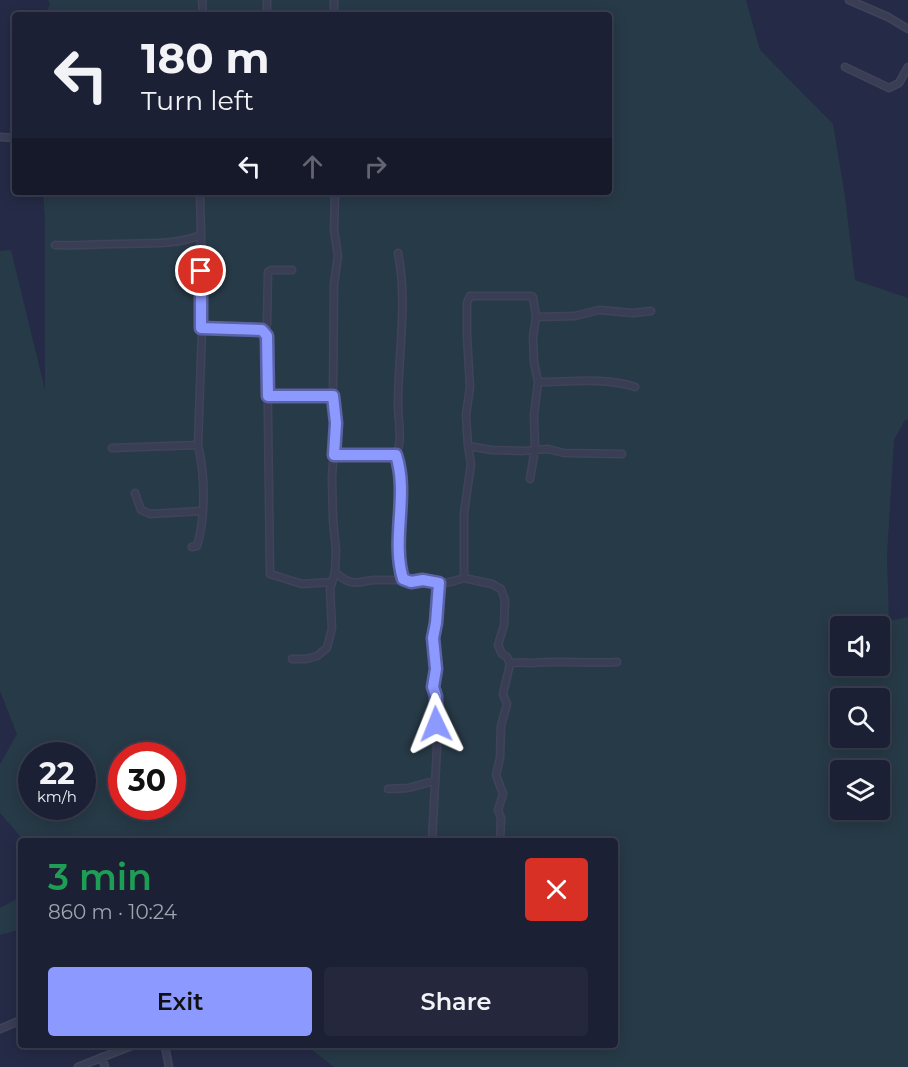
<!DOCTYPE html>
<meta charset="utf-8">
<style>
body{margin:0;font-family:Montserrat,sans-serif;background:#25283c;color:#f1f3f6;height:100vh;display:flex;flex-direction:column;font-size:22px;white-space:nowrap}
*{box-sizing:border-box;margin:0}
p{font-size:20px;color:#a0a3ac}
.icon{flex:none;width:33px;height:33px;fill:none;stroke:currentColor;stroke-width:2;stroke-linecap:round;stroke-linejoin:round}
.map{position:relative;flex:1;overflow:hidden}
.drawer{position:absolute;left:18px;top:838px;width:600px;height:210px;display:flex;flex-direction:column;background:#1c2034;border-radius:6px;box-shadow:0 3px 15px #0003,0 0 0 2px #3a3e4f}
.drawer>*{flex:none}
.banner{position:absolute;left:12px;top:12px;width:600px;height:183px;border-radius:6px;box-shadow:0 3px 15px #0003,0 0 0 2px #3a3e4f;background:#1c2034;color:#f1f3f6;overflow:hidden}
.controls{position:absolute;left:830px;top:616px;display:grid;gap:12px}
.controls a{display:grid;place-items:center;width:60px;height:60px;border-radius:6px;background:#1c2034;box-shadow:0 3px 15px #0003,0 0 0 2px #3a3e4f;font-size:30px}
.speed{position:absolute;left:18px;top:742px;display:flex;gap:12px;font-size:30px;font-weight:700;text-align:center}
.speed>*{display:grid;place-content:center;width:78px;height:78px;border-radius:50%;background:#1c2034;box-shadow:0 3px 15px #0003,0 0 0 2px #3a3e4f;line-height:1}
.speed small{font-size:15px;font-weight:400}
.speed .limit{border:9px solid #d22;background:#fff;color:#111}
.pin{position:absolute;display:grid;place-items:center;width:51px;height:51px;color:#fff;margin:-26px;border:3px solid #fff;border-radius:50%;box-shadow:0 2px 6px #0007}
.me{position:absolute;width:66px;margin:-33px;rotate:358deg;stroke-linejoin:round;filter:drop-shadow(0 0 4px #0008)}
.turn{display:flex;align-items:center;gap:21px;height:126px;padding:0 30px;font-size:27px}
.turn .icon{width:78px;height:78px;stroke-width:2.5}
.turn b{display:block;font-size:42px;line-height:51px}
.lanes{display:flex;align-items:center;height:57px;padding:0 30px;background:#0003;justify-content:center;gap:30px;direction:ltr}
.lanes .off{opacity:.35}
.round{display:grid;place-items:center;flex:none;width:63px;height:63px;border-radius:6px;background:#25283c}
.headline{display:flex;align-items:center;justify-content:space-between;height:102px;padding:0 30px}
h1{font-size:36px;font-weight:600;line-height:45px;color:#1e9e55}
.action{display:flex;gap:12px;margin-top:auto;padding:12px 30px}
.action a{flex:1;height:69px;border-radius:6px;background:#8c99ff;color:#111;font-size:24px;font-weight:600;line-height:69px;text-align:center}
.action a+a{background:#25283c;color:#f1f3f6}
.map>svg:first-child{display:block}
.green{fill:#273a47;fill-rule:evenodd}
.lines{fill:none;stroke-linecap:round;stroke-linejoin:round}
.street-casing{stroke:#40445b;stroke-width:9}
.street{stroke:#3a3e55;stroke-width:6}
.route-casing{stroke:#5b63a6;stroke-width:15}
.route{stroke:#8c99ff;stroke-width:10}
</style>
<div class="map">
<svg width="908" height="1067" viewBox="0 0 908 1067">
<rect width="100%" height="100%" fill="#252a46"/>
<!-- green -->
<path class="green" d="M48,0H746L760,50L833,124L845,197L855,280L908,298V420H905L894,440L887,556L889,621L908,617V1067H334L307,1046H615V842L24,841L0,813V764L17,734L0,691V251L11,250L45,390V222L43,192H609V15H45L50,4ZM840,627H879V666H840ZM840,699H879V738H840ZM32,756H82V807H32ZM122,756H172V807H122ZM840,771H879V810H840Z
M21,893V929L0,935V908L15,900Z"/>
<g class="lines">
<!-- street casing -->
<g class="street-casing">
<path id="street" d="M202,0L203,15
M267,0V15
M334,0V15
M849,0L888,17L908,29
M845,67L889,88L899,83L908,67
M0,137L15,138
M201,235L200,302L202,328L262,330L267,336L270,574L302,584L332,582
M55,245C74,246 93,244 112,244C141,243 174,246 201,235L200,192
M536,317L575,316L599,310L633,313L651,311
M264,333L267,324L268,272L271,270H292
M538,382C569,382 605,377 635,387
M268,396H333
M468,446L492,450L522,451L548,449L564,453L622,454
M112,448L198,445L202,328
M334,455H396C409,495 391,539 403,579
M396,455C403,439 398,421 398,405C398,354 408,303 398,253
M135,493L141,510L150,514L202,511
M192,547L197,546C206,516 205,474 198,445
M335,572C340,576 344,581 351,582C360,584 367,580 375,580C391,580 407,580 422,580C427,580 432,582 437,583C447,584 455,581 464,578V513L471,464L468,446L466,415L470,387L467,336V303L470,296H531L533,297L536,317L533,337L534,362L538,382L534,415L535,449L530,479
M464,578L492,584L501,589L505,600L504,625L498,645L502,654L507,657L510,664L503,694L507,704L501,726L500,758L496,775L503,794L498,810L501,818L500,842
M292,659H306L317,656L327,648L332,628L330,589L335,572L336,551L333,520L332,477L336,423L333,396L334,284L338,256L334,230L335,192
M510,664C517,661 525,663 533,663C561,660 588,664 617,662
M388,789L408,788L434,781
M432,842L437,747L436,696L433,687L436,660L433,638L436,623L439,583
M0,1029L21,1020
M165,1046L169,1067
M102,1057L105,1067
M78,1067L131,1046"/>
</g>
<!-- street -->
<use href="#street" class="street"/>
</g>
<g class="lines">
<!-- route casing -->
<g class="route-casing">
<path id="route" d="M201,271V328L262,330L267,336L268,396H333L336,423L334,455H396C409,495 391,539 403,579L411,582L423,580L439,583L436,623L433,638L436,669L433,687L436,696V724"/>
</g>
<!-- route -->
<use href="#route" class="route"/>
</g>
</svg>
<div class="controls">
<a><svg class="icon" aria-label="sound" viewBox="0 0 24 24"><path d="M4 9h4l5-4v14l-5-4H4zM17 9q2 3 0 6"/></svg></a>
<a><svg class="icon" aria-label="search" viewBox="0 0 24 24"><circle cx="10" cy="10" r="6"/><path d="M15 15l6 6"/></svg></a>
<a><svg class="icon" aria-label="layers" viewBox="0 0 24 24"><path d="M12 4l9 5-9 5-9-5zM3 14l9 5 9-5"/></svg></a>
</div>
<div class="speed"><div>22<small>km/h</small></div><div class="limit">30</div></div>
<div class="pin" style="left:201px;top:271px;background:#d93025"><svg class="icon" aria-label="arrive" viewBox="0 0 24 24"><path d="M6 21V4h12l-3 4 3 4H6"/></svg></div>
<svg class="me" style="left:436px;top:724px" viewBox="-20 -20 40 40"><path d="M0-17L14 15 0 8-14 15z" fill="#8c99ff" stroke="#fff" stroke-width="4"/></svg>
<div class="banner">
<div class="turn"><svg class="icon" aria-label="left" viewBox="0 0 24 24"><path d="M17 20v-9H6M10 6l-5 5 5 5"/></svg><div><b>180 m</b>Turn left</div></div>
<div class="lanes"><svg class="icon" aria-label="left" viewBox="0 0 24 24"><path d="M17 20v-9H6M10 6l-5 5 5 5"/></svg><svg class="icon off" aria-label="ahead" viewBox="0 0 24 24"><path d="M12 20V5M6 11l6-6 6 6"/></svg><svg class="icon off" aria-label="right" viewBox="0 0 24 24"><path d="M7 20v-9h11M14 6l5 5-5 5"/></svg></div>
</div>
<section class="drawer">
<div class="headline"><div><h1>3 min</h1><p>860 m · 10:24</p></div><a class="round" style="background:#d93025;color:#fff"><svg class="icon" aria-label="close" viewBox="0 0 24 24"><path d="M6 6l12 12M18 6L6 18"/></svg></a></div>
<div class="action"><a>Exit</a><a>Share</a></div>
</section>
</div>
